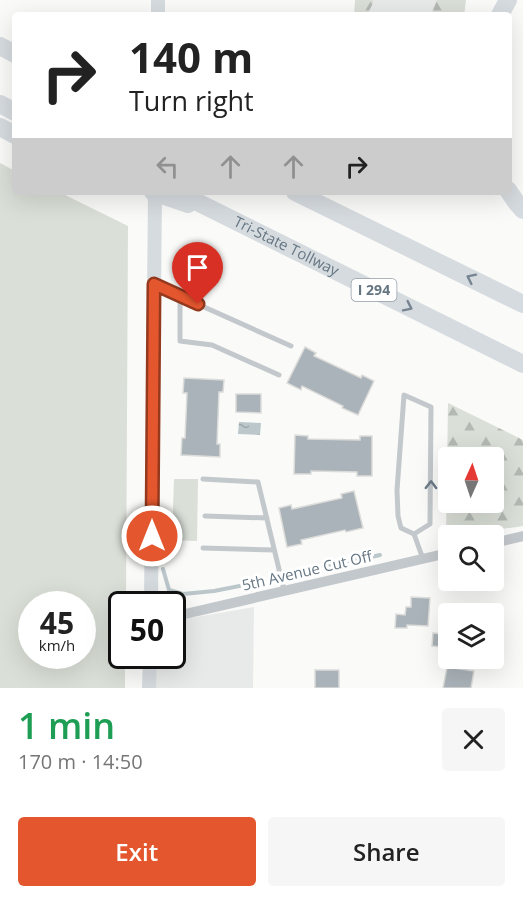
<!DOCTYPE html>
<meta charset="utf-8">
<style>
body{margin:0;font-family:"Open Sans",sans-serif;background:#f6f6f6;color:#222;height:100vh;display:flex;flex-direction:column;font-size:22px;white-space:nowrap}
*{box-sizing:border-box;margin:0}
p{font-size:20px;color:#767676}
.icon{flex:none;width:33px;height:33px;fill:none;stroke:currentColor;stroke-width:2;stroke-linecap:round;stroke-linejoin:round}
.map{position:relative;height:688px;overflow:hidden}
.panel{display:flex;flex-direction:column;background:#fff;flex:1}
.panel>*{flex:none}
.guide{position:absolute;left:12px;top:12px;width:500px;height:183px;border-radius:6px;box-shadow:0 6px 24px #0002;background:#fff;color:#222;overflow:hidden}
.needle{width:39px;rotate:3deg}
.controls{position:absolute;left:438px;top:447px;display:grid;gap:12px}
.controls a{display:grid;place-items:center;width:66px;height:66px;border-radius:6px;background:#fff;box-shadow:0 6px 24px #0002;font-size:30px}
.speed{position:absolute;left:18px;top:591px;display:flex;gap:12px;font-size:30px;font-weight:700;text-align:center}
.speed>*{display:grid;place-content:center;width:78px;height:78px;border-radius:50%;background:#fff;box-shadow:0 6px 24px #0002;line-height:1}
.speed small{font-size:15px;font-weight:400}
.speed .limit{border:3px solid #111;border-radius:9px;background:#fff;color:#111}
.pin{position:absolute;display:grid;place-items:center;width:51px;height:51px;color:#fff;margin:-62px -26px;border-radius:50% 50% 50% 0;rotate:-45deg;box-shadow:0 0 6px #0007}
.pin .icon{rotate:45deg}
.me{position:absolute;width:66px;margin:-33px;rotate:0deg;stroke-linejoin:round;filter:drop-shadow(0 0 4px #0008)}
.turn{display:flex;align-items:center;gap:21px;height:126px;padding:0 18px;font-size:27px}
.turn .icon{width:78px;height:78px;stroke-width:2.5}
.turn b{display:block;font-size:42px;line-height:51px}
.lanes{display:flex;align-items:center;height:57px;padding:0 18px;background:#0003;justify-content:center;gap:30px;direction:ltr}
.lanes .off{opacity:.35}
.round{display:grid;place-items:center;flex:none;width:63px;height:63px;border-radius:6px;background:#f6f6f6}
.head{display:flex;align-items:center;justify-content:space-between;height:102px;padding:0 18px}
h1{font-size:36px;font-weight:600;line-height:45px;color:#1e9e55}
.action{display:flex;gap:12px;margin-top:auto;padding:12px 18px}
.action a{flex:1;height:69px;border-radius:6px;background:#e4572e;color:#fff;font-size:24px;font-weight:600;line-height:69px;text-align:center}
.action a+a{background:#f6f6f6;color:#222}
.map>svg:first-child{display:block}
.built{fill:#e8e9e9}
.green{fill:#dadfd7;fill-rule:evenodd}
.forest{fill:url(#forest-firs);fill-rule:evenodd}
.water{fill:url(#water-ripples)}
.lines{fill:none;stroke-linecap:round;stroke-linejoin:round}
.stream{stroke:#bbc7cb;stroke-width:4}
.building{fill:#aab3b9;stroke:#dcdcda;stroke-width:1.5}
.service{stroke:#c3c8cc;stroke-width:5}
.minor{stroke:#c3c8cc;stroke-width:10}
.secondary{stroke:#d6dbdf;stroke-width:14}
.motorway{stroke:#d6dbdf;stroke-width:18}
.oneway{stroke:#768591}
.oneway2{stroke:#6a7a87}
.route-casing{stroke:#94391e;stroke-width:15}
.route{stroke:#e4572e;stroke-width:10}
.labels{text-anchor:middle;stroke-width:6;stroke-linejoin:round;paint-order:stroke}
.shield{fill:#fff;stroke:#939fa8;stroke-width:1.5}
.shield-label{font-size:14px;font-weight:bold;fill:#657683}
.street-label{font-size:15px;fill:#657683;stroke:#fff}
</style>
<div class="map">
<svg width="523" height="688" viewBox="0 0 523 688">
<defs>
<pattern id="forest-firs" width="22" height="20" patternUnits="userSpaceOnUse" patternTransform="scale(1.5)"><rect width="22" height="20" fill="#dadfd7"/><path d="M5 1l3.5 6h-7zM16 11l3.5 6h-7z" fill="#b4b9b4"/></pattern>
<pattern id="water-ripples" width="26" height="14" patternUnits="userSpaceOnUse" patternTransform="scale(1.5)"><rect width="26" height="14" fill="#bbc7cb"/><path d="M2 4q2-2 4 0t4 0M15 11q2-2 4 0t4 0" fill="none" stroke="#9ca6aa"/></pattern>
</defs>
<rect width="100%" height="100%" fill="#fafaf8"/>
<!-- built -->
<path class="built" d="M356,0H454L453,15H355Z
M254,607L253,688H155L156,656H172L173,621Z"/>
<!-- green -->
<path class="green" d="M0,163L15,171V192H59L128,226L126,604H122V656H125V688H0ZM32,604H82V656H32Z
M174,479H198L197,541L172,540Z"/>
<!-- forest -->
<path class="forest" d="M355,0H373V3L367,15H354Z
M437,0H466L464,15H431Z
M448,403L523,440V526L446,537ZM448,458H494V502H448Z"/>
<!-- water -->
<path class="water" d="M239,422L261,423L260,435L238,434Z"/>
<g class="lines">
<!-- stream -->
<path class="stream" d="M163,569L169,590L183,594L214,591L260,582
M288,573L313,570L380,555"/>
</g>
<!-- building -->
<path class="building" d="M305,347L316,353L314,356L361,378L362,375L374,381L358,415L342,408L343,406L302,386L301,390L287,383Z
M184,378L224,380L223,392H219L217,444H220V457L181,455L182,438H185L187,393H183Z
M236,394H261V413L236,412Z
M295,435L308,436V439L360,440V436H372V476H357V472L311,471V474H294Z
M354,491L363,528L346,532L345,530L301,540L302,544L287,547L279,508L291,505L292,509L342,498L341,494Z
M411,597L430,598L428,626L407,625V628H395L396,614L405,615L406,607H411Z
M433,633L444,634L443,647L432,646Z
M447,667L474,671L471,688H443Z
M315,670H339V688H315Z"/>
<g class="lines">
<!-- service -->
<path class="service" d="M155,285L291,346
M180,296V341L212,345L279,375
M203,479L258,482L284,590
M205,516L267,518
M414,534L430,524L431,407L404,395L397,490L398,516L401,528L414,534L423,559
M203,548L274,550"/>
<!-- minor -->
<path class="minor" d="M494,543L523,536
M172,617L448,553"/>
<!-- secondary -->
<path class="secondary" d="M158,15V0
M151,604L155,192
M149,688L150,656"/>
<!-- motorway -->
<g class="motorway">
<path d="M500,15L508,0"/>
<path d="M0,46L15,54"/>
<path d="M0,104L15,112"/>
<path d="M0,127L15,135"/>
<path d="M508,190L516,202L523,210"/>
<path d="M153,192L188,204"/>
<path id="s1" d="M177,192L523,364"/>
<path d="M295,192L523,304"/>
</g>
</g>
<!-- one-way arrows -->
<defs><path id="oneway-chevron" d="M-2-3.5L2.5 0L-2 3.5" fill="none" stroke-width="1.6" stroke-linecap="round" stroke-linejoin="round" transform="scale(1.5)"/></defs>
<g class="oneway">
<use href="#oneway-chevron" transform="translate(471 278) rotate(-154)"/>
<use href="#oneway-chevron" transform="translate(408 307) rotate(26)"/>
</g>
<use class="oneway2" href="#oneway-chevron" transform="translate(431 485) rotate(-89)"/>
<g class="lines">
<!-- route casing -->
<g class="route-casing">
<path id="route" d="M152,536L154,284L198,304"/>
</g>
<!-- route -->
<use href="#route" class="route"/>
</g>
<g class="labels">
<!-- shield labels -->
<rect class="shield" x="351.5" y="279" width="45" height="22" rx="4.5"/>
<g class="shield-label">
<text x="374" y="295">I 294</text>
</g>
<!-- street labels -->
<g class="street-label">
<text dy="5" stroke="none"><textPath href="#s1" startOffset="122">Tri-State Tollway</textPath></text>
<text transform="translate(307 571) rotate(-13)" y="5">5th Avenue Cut Off</text>
</g>
</g>
</svg>
<div class="controls">
<a><svg class="needle" viewBox="-14 -14 28 28"><path d="M0-13l5 13h-10z" fill="#e53935"/><path d="M0 13l5-13h-10z" fill="#767676"/></svg></a>
<a><svg class="icon" aria-label="search" viewBox="0 0 24 24"><circle cx="10" cy="10" r="6"/><path d="M15 15l6 6"/></svg></a>
<a><svg class="icon" aria-label="layers" viewBox="0 0 24 24"><path d="M12 4l9 5-9 5-9-5zM3 14l9 5 9-5"/></svg></a>
</div>
<div class="speed"><div>45<small>km/h</small></div><div class="limit">50</div></div>
<div class="pin" style="left:198px;top:304px;background:#d93025"><svg class="icon" aria-label="arrive" viewBox="0 0 24 24"><path d="M6 21V4h12l-3 4 3 4H6"/></svg></div>
<svg class="me" style="left:152px;top:536px" viewBox="-20 -20 40 40"><circle r="17" fill="#e4572e" stroke="#fff" stroke-width="3"/><path d="M0-11L8 9 0 5-8 9z" fill="#fff"/></svg>
<div class="guide">
<div class="turn"><svg class="icon" aria-label="right" viewBox="0 0 24 24"><path d="M7 20v-9h11M14 6l5 5-5 5"/></svg><div><b>140 m</b>Turn right</div></div>
<div class="lanes"><svg class="icon off" aria-label="left" viewBox="0 0 24 24"><path d="M17 20v-9H6M10 6l-5 5 5 5"/></svg><svg class="icon off" aria-label="ahead" viewBox="0 0 24 24"><path d="M12 20V5M6 11l6-6 6 6"/></svg><svg class="icon off" aria-label="ahead" viewBox="0 0 24 24"><path d="M12 20V5M6 11l6-6 6 6"/></svg><svg class="icon" aria-label="right" viewBox="0 0 24 24"><path d="M7 20v-9h11M14 6l5 5-5 5"/></svg></div>
</div>
</div>
<section class="panel">
<div class="head"><div><h1>1 min</h1><p>170 m · 14:50</p></div><a class="round"><svg class="icon" aria-label="close" viewBox="0 0 24 24"><path d="M6 6l12 12M18 6L6 18"/></svg></a></div>
<div class="action"><a>Exit</a><a>Share</a></div>
</section>
